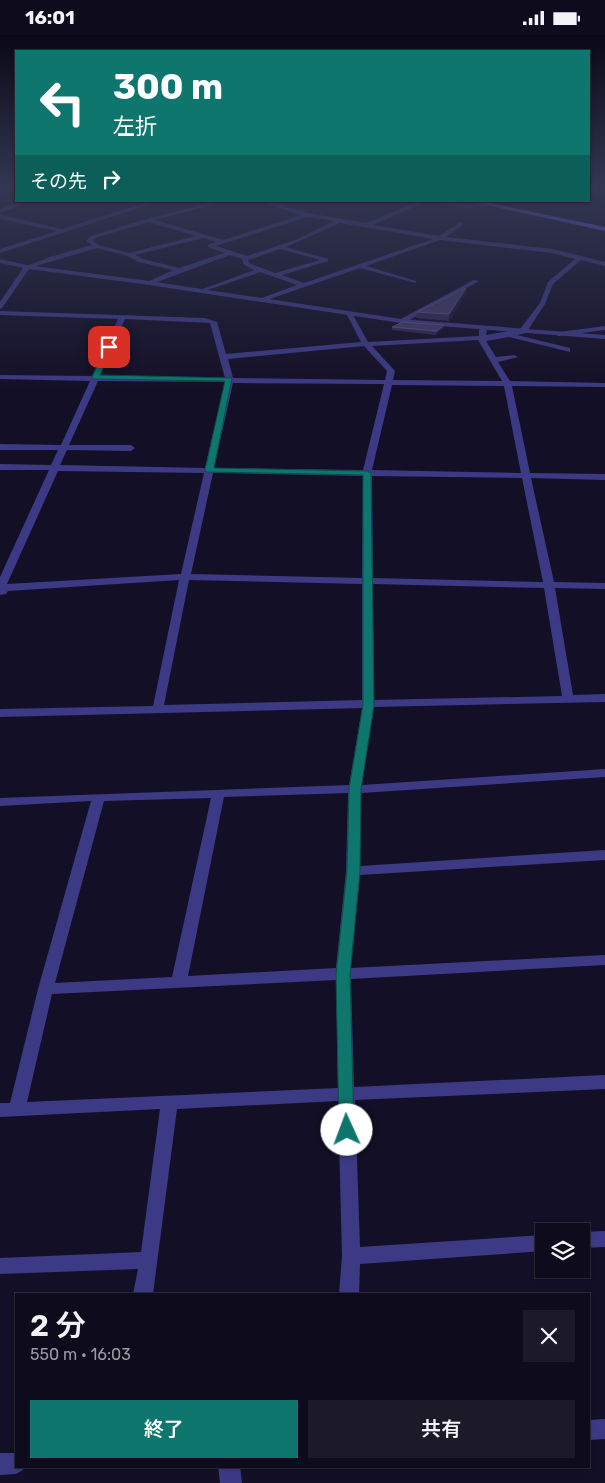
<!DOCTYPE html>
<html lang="ja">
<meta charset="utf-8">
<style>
body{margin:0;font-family:Rubik,"Noto Sans JP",sans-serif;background:#1c1929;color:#f1f3f6;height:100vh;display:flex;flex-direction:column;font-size:19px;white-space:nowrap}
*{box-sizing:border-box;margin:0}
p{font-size:16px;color:#9b9ba3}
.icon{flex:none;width:28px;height:28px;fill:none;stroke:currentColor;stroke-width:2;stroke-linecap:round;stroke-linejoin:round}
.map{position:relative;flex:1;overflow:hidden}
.details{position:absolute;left:15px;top:1258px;width:575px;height:175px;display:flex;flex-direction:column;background:#0e0b1c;border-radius:0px;box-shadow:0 1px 4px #0004,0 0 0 1px #2e2b3b}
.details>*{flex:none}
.guide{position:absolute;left:15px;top:15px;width:575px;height:152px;border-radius:0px;box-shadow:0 1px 4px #0004,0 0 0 1px #2e2b3b;background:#0f766e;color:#fff;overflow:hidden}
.controls{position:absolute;left:535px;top:1188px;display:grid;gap:10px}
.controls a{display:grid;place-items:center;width:55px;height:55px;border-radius:0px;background:#0e0b1c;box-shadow:0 1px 4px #0004,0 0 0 1px #2e2b3b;font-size:25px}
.pin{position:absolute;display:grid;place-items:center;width:42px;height:42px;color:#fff;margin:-21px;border-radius:10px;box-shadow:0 2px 8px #0006}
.me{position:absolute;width:55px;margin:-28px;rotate:358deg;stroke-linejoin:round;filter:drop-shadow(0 0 4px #0008)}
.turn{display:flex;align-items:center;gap:18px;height:105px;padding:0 15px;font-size:22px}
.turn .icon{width:65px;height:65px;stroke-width:2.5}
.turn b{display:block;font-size:35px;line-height:42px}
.then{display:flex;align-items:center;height:48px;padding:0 15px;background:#0003;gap:10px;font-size:19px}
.round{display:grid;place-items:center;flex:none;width:52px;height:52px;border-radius:0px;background:#1c1929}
.overview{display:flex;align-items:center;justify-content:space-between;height:85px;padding:0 15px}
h1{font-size:30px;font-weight:600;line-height:38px}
.action{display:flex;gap:10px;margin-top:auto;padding:10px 15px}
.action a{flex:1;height:58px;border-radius:0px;background:#0f766e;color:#fff;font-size:20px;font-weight:600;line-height:58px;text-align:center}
.action a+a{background:#1c1929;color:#f1f3f6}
.status{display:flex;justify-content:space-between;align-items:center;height:35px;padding:0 25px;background:#0e0b1c;direction:ltr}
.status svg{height:14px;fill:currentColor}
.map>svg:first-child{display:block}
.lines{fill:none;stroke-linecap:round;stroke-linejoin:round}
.minor{fill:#3d3a85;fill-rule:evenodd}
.tertiary{fill:#3d3a85;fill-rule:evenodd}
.secondary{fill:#6f6bff;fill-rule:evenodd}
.wall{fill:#312854}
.shaded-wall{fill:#1d163a}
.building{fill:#433a66;stroke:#5a527e}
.route{fill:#0f766e;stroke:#0a4d48}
</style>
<div class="status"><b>16:01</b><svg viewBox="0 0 49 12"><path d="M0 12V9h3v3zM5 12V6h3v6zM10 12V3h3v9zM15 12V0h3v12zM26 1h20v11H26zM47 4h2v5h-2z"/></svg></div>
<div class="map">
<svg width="605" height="1448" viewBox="0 0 605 1448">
<rect width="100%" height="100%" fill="#130f26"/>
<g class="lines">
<!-- minor -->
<path class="minor" d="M22,166H31L0,178V174Z
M151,166H161L0,218V214L57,196L0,184V180L62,194Z
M216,166H227L155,185L223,205L301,180L259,166H269L308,178L366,188L418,166H442L466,169L487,168L489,171L466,173L425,167L373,190L439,201L461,187L463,190L446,202L552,214L605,227V231L581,225L553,249L545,269L526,298L517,300L570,313V317L509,302L486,306L496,322L514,320L518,322L498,327L510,346L605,348V352L512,351L530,438L605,439V445L531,443L554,547L605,548V554L555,553L573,660L605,659V667L374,672L362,750L605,734V742L361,758L360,831L605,815V825L360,840L351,933L605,920V930L351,944L354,1052L605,1040V1054L355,1065L360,1212L544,1200V1216L360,1229L359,1259H339L342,1221L338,1066L177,1074L153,1259H133L138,1234L0,1239V1223L141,1217L160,1074L0,1082V1068H10L38,954L91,766L0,771V763L349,750L362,673L0,682V674L153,671L179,545L8,556L6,559L0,560V542L49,435H0V429L51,430L58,415H0V409L61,410L90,346L0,344V340L92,341L118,284L0,280V276L205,283L217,287L226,319L361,307L346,278L349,276L352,278L368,307L479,301V295L483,293L487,295L486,300L520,294L540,268L548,247L575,224L552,218L440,205L366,231L416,246V248L360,233L261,267L258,265L259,264L297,250L260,237L205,256L200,255L254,235L244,230L242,224L230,220L149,250L146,248L147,247L173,235L139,227L127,221L97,213L29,233L24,232L50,222L92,210L86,206L91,201L146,184ZM307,182L334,186L298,204L247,221L216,211ZM149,187L196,201L129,218L99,210L93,206L95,203ZM340,188L433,204L304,248L282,240L328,226V224L286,212ZM203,203L216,207L208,210V212L224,218L179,233L143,224L135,220ZM280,214L320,225L275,238L249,228L248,225ZM125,284L210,288L225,343L100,341ZM478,305L502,346L393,345L395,336L372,311ZM364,311L387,336L385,345L233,343L228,324ZM98,346L225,347L205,433L60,430L67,415L131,416L135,413L131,410H69ZM233,348L384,349L363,435L214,433ZM392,350L504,351L521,438L372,435ZM58,436L204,438L181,539L7,549ZM213,438L363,441L362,543L191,539ZM372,441L522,443L543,547L373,543ZM189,545L362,549V665L164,670ZM373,549L544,553L562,661L374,665ZM348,758L346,836L336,933L188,941L224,762ZM211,763L172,942L55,948L104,766ZM336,945L338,1053L27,1067L52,959Z
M474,245L479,246L404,288L397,286Z
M605,291V295L559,301L555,299L559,297Z
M605,1196V1212L581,1213V1197Z
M605,1384V1404L589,1405V1385Z
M0,1418H16V1431H25L23,1435L16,1439L0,1440Z
M218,1431H240L242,1448H220Z"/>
<!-- tertiary -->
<path class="tertiary" d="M0,224L27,230L149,246L401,284L605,300V304L401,288L149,250L29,234L2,273L0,274V267L23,233L0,228Z"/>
<!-- secondary -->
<path class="secondary" d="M468,166H480L605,192V196Z"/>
</g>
<!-- wall -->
<path class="wall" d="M466,253V259L449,286L416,283L417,277Z
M392,292L444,293L436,300L392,295Z"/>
<!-- shaded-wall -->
<path class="shaded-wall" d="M466,253V259L449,286V279Z
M444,290V293L436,300L437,296Z"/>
<!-- building -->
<path class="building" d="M466,253L449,279L417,277Z
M403,287L444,290L437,296L392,292Z"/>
<!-- sky -->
<linearGradient id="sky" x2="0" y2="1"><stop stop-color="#0a0815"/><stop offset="0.43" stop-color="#333752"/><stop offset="1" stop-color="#333752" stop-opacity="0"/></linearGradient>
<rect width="605" height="355" fill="url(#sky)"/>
<!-- route -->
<path class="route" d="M109,310L112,312L100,340L232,343L214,433L367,436L371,438L374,670L361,754L360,836L350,939L354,1095L352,1099L347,1101L341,1099L339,1095L336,939L347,836L349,754L363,670V440L206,437L205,435L225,346L93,344L92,342L106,312Z"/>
</svg>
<div class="controls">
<a><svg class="icon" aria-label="layers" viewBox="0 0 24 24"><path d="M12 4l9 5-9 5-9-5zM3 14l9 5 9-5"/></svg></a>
</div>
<div class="pin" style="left:109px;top:312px;background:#d93025"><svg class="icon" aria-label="arrive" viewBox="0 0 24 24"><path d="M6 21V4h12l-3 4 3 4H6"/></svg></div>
<svg class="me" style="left:347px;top:1095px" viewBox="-20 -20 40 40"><circle r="19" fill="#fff"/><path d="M0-13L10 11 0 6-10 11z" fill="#0f766e"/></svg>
<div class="guide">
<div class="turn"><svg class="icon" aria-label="left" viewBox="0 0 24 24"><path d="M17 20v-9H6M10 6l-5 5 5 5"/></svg><div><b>300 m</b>左折</div></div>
<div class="then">その先<svg class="icon" aria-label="right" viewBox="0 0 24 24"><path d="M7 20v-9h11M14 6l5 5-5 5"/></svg></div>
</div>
<section class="details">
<div class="overview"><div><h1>2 分</h1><p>550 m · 16:03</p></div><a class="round"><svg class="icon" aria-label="close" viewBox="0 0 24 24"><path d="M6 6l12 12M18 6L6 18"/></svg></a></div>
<div class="action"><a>終了</a><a>共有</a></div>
</section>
</div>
